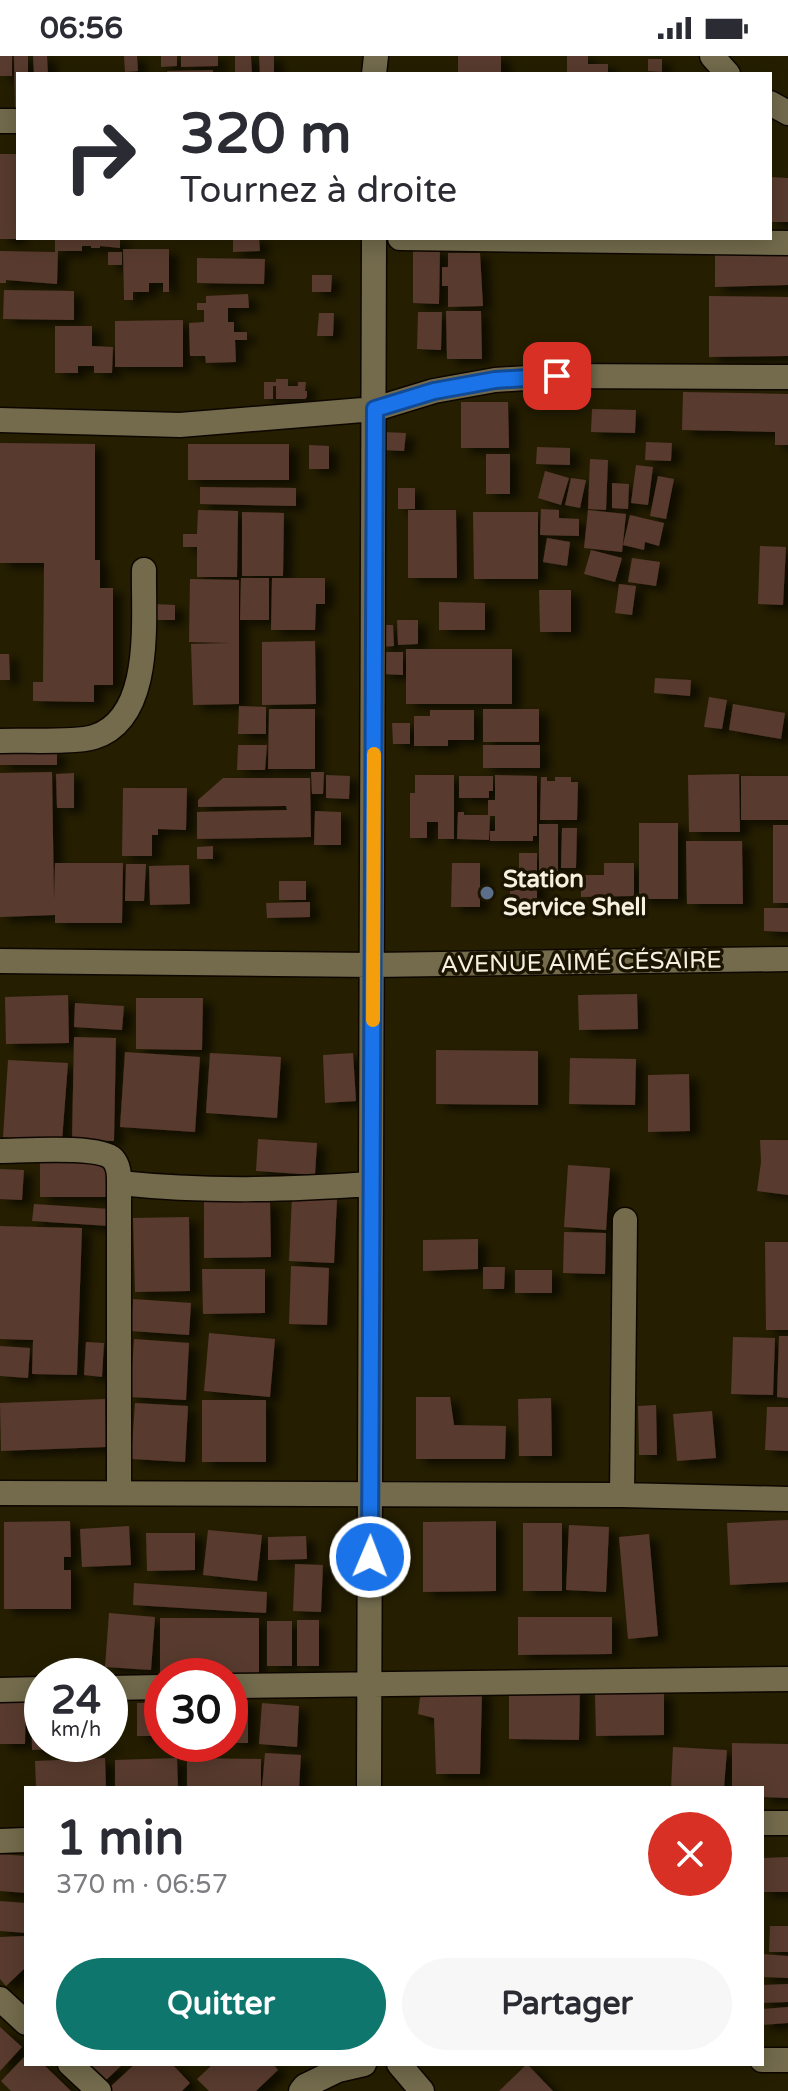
<!DOCTYPE html>
<html lang="fr">
<meta charset="utf-8">
<style>
body{margin:0;font-family:"Varela Round",sans-serif;background:#f7f7f7;color:#2b2b33;height:100vh;display:flex;flex-direction:column;font-size:30px;white-space:nowrap}
*{box-sizing:border-box;margin:0}
p{font-size:26px;color:#7c7c81}
.icon{flex:none;width:44px;height:44px;fill:none;stroke:currentColor;stroke-width:2;stroke-linecap:round;stroke-linejoin:round}
.map{position:relative;flex:1;overflow:hidden}
.sheet{position:absolute;left:24px;top:1730px;width:740px;height:280px;display:flex;flex-direction:column;background:#fff;border-radius:0px;box-shadow:0 4px 20px #0003}
.sheet>*{flex:none}
.hud{position:absolute;left:16px;top:16px;width:756px;height:168px;border-radius:0px;box-shadow:0 4px 20px #0003;background:#fff;color:#2b2b33;overflow:hidden}
.speed{position:absolute;left:24px;top:1602px;display:flex;gap:16px;font-size:40px;font-weight:700;text-align:center}
.speed>*{display:grid;place-content:center;width:104px;height:104px;border-radius:50%;background:#fff;box-shadow:0 4px 20px #0003;line-height:1}
.speed small{font-size:20px;font-weight:400}
.speed .limit{border:12px solid #d22;background:#fff;color:#111}
.pin{position:absolute;display:grid;place-items:center;width:68px;height:68px;color:#fff;margin:-34px;border-radius:16px;box-shadow:0 4px 12px #0006}
.me{position:absolute;width:88px;margin:-44px;rotate:1deg;stroke-linejoin:round;filter:drop-shadow(0 0 6px #0008)}
.turn{display:flex;align-items:center;gap:28px;height:168px;padding:0 32px;font-size:36px}
.turn .icon{width:104px;height:104px;stroke-width:2.5}
.turn b{display:block;font-size:56px;line-height:68px}
.round{display:grid;place-items:center;flex:none;width:84px;height:84px;border-radius:42px;background:#f7f7f7}
.overview{display:flex;align-items:center;justify-content:space-between;height:136px;padding:0 32px}
h1{font-size:48px;font-weight:700;line-height:60px}
.button{display:flex;gap:16px;margin-top:auto;padding:16px 32px}
.button a{flex:1;height:92px;border-radius:48px;background:#0f766e;color:#fff;font-size:32px;font-weight:700;line-height:92px;text-align:center}
.button a+a{background:#f7f7f7;color:#2b2b33}
.status{display:flex;justify-content:space-between;align-items:center;height:56px;padding:0 40px;background:#fff;direction:ltr}
.status svg{height:22px;fill:currentColor}
.map>svg:first-child{display:block}
.building{fill:#583a2e;filter:url(#shadow)}
.lines{fill:none;stroke-linecap:round;stroke-linejoin:round}
.minor-casing{stroke:#0e0700;stroke-width:27}
.minor{stroke:#736b4c;stroke-width:24}
.route-casing{stroke:#114b97;stroke-width:20}
.route{stroke:#1a73e8;stroke-width:14}
.slow{stroke:#f59e0b;stroke-width:14}
.service-dot{fill:#5c6f8a;stroke:#1b1400;stroke-width:3}
.labels{text-anchor:middle;stroke-width:7;stroke-linejoin:round;paint-order:stroke}
.poi-label{font-size:24px;font-weight:bold;fill:#f5f0df;stroke:#1b1400;text-anchor:start}
.street-label{font-size:24px;fill:#f5f0df;stroke:#1b1400}
</style>
<div class="status"><b>06:56</b><svg viewBox="0 0 49 12"><path d="M0 12V9h3v3zM5 12V6h3v6zM10 12V3h3v9zM15 12V0h3v12zM26 1h20v11H26zM47 4h2v5h-2z"/></svg></div>
<div class="map">
<svg width="788" height="2035" viewBox="0 0 788 2035">
<defs>
<filter id="shadow"><feDropShadow dx="9" dy="5" stdDeviation="4" flood-color="#0009"/></filter>
</defs>
<rect width="100%" height="100%" fill="#251e01"/>
<!-- building -->
<path class="building" d="M0,0H12V20H0Z
M14,0H28V18H18V54H15Z
M33,0H47L48,18H34Z
M124,0H137L138,15L125,16Z
M161,0H177V10L161,11Z
M181,0H218V10L181,11Z
M235,0H251L252,18H235Z
M259,0H274V18H260Z
M458,0H501V18H458Z
M567,0H588V8H608V18H567Z
M648,3H662V16L648,15Z
M213,14V18H168L167,15Z
M0,98H18V183H0Z
M770,121L788,122V166H770Z
M55,182H120V192L100,190V192H91V190H82V195H58L57,228L6,224V227H0V195L55,196Z
M233,182H259L260,195L233,196Z
M123,193H169V236H163V227H149V236H133V244H124Z
M440,193L439,248L413,247V194Z
M788,195V229L715,231V197Z
M108,196H122V209H108Z
M448,197H480L483,250L448,251V230H442V211H448Z
M197,202L265,203L264,228L197,227Z
M312,219H332L331,236H312Z
M4,234L74,235V264L3,263Z
M248,238L249,252H228V266H234V276H247V284H235L236,306L206,307L205,300H190L189,267L204,266V254H197V247H206V240Z
M709,240L788,241V300L709,301Z
M446,255H481L482,303H447Z
M418,256H442L441,294L417,293Z
M319,257H334L333,280H317Z
M183,264V311H115V265Z
M55,270H92V290L113,291L112,317H94V310H78V317H55Z
M276,323H288V330H298V326H306L305,335H307V341L305,343H276V330H273V343H264V326H276Z
M683,336L788,338V389H775V376L682,374Z
M461,346H508L509,392H461Z
M592,353L636,354L635,377L591,376Z
M383,376L406,377L404,395L381,394Z
M646,386L672,387L671,405L645,404Z
M0,387L95,388V504H100V532H113V629H94V646L33,645V626H43L44,507H0Z
M188,388H289V424H188Z
M309,389L329,390V413H309Z
M537,391L570,392V409L536,408Z
M486,398H510V438H486Z
M590,403L608,404L606,454L588,453Z
M636,409L653,411L648,449L631,447Z
M545,415L569,422L561,449L538,442Z
M658,420L674,423L666,463L650,460Z
M571,422L586,424L580,452L565,449Z
M612,427L629,428L628,453L612,452Z
M200,431L296,432V450L200,448Z
M398,432H415V453H398Z
M541,453L559,454V462L579,463V480L540,479Z
M198,454L238,455L237,521H197V491H183V478H197Z
M408,454H456L457,522H408Z
M588,454L626,458L622,496L584,492Z
M242,456L284,457L283,520H242Z
M473,456H538V523H474Z
M630,459L664,467L659,490L645,486L644,494L623,489Z
M547,482L570,486L567,510L543,506Z
M760,490L786,491L783,549L758,548Z
M591,494L622,502L615,526L584,518Z
M632,502L660,506L656,530L628,526Z
M241,522H269V564H240Z
M272,522H325V548H316L315,574H271Z
M190,523L239,524V648L193,649L191,588L231,587L189,586Z
M619,528L636,530L632,559L615,557Z
M539,534H571V576H540Z
M439,546L485,547V574H439Z
M154,548L175,549V564H154Z
M397,564H418V588L398,589Z
M380,569H393L394,590L381,591Z
M315,585L316,648L262,649V586Z
M406,593H512V648H406Z
M381,596H403V619L381,618Z
M0,598H9L10,624H0Z
M655,622L691,624L690,640L654,637Z
M709,641L727,644L722,673L704,671Z
M733,648L785,657L781,683L729,674Z
M239,650L266,651V678H238Z
M269,653H315V713H268Z
M483,653H539V686H483Z
M430,654H474V684H448V690H414V660H430Z
M392,667H410V688H393Z
M238,689H267L265,714H237Z
M483,689H540V712H483Z
M0,695H57V709H0Z
M52,716L54,844L55,807H123L122,867H55V859L0,861V717Z
M311,716H324L323,738H312Z
M74,717V752H57L56,718Z
M739,718L740,776H689L688,719Z
M326,719L350,720L349,743L326,742Z
M415,719H454V783H438V766H427V782H410V737H415Z
M495,719L537,720V780H533V785H490V775H495V760H490L489,784L457,783L458,756H464V759H488V744H495Z
M459,720H493V735H489V742H459Z
M741,720H788V764H741Z
M541,721H547V725H555V721H571V726H578L577,764H540Z
M223,722H310L311,781L197,783V756L287,754L286,750L198,751V744Z
M123,732H187L186,774L158,773V779H152V800H122Z
M315,755L341,756V789H314Z
M639,767H678V843H639Z
M539,768H558V815L539,816Z
M773,769H788V847H773Z
M562,772H577L576,812H561Z
M686,785H742L743,848H687Z
M213,790V803H197V791Z
M519,797H537V847H510V834H519Z
M452,807H480V851H451Z
M604,807H634V840L581,841V819H604Z
M126,808H146L144,845H125Z
M189,809L190,848L150,849L149,810Z
M279,825H306V844H279Z
M310,846V861L267,862L266,847Z
M764,852H788V876L764,875Z
M637,938L638,973L579,974L578,939Z
M68,939L69,987L6,988L5,941Z
M136,942H203L202,994L136,993Z
M75,947L124,950L122,974L74,971Z
M74,981L116,982L114,1085L72,1084Z
M436,994L538,995V1049L436,1048Z
M125,996L200,1001L195,1076L120,1071Z
M210,997L281,1001L277,1062L206,1057Z
M353,997L356,1045L325,1047L323,999Z
M570,1002L636,1003L635,1049L569,1048Z
M8,1004L68,1007L62,1085L3,1081Z
M689,1018L690,1075L648,1076V1019Z
M258,1083L317,1087L315,1119L256,1115Z
M760,1084H788V1139L757,1135L761,1106Z
M40,1105L110,1106L109,1141H40Z
M568,1109L610,1112L606,1174L564,1171Z
M0,1113L24,1114L22,1144L0,1143Z
M292,1140L337,1143L334,1207L289,1205Z
M270,1145L271,1201L204,1202V1146Z
M34,1148L110,1153L109,1170L32,1165Z
M189,1161L190,1235L135,1236L133,1162Z
M0,1170L82,1172L77,1319L32,1318L33,1284L0,1283Z
M564,1176L606,1177L605,1218L563,1217Z
M478,1183V1213L423,1215V1184Z
M765,1186H788V1274H766Z
M291,1210L329,1212L327,1269L289,1268Z
M483,1211H505L504,1233H483Z
M202,1213H265V1257L203,1258Z
M515,1214H552V1237H515Z
M133,1243L191,1247L189,1279L131,1275Z
M209,1277L275,1283L270,1341L204,1335Z
M779,1280H788V1342L777,1341Z
M733,1281L775,1282L773,1339L731,1338Z
M134,1283L189,1287L186,1344L130,1341Z
M86,1286L104,1287L102,1321L84,1319Z
M0,1290L30,1292L28,1322L0,1320Z
M416,1341H450L454,1369L506,1370L505,1403H416Z
M551,1342L552,1400H519L518,1343Z
M105,1343L106,1391L1,1395L0,1347Z
M202,1344H266V1406H202Z
M135,1347L188,1350L185,1406L131,1403Z
M656,1349L657,1399H639L638,1350Z
M767,1351H788V1395L765,1394Z
M712,1355L716,1402L677,1405L673,1358Z
M788,1464V1526L730,1529L727,1467Z
M70,1465L71,1501H64V1514H71V1553H4V1466Z
M496,1465V1535L423,1536V1466Z
M523,1467H562V1535H523Z
M569,1469L609,1471L606,1536L566,1534Z
M129,1470L131,1509L82,1511L80,1473Z
M208,1474L262,1479L257,1525L203,1519Z
M146,1477H195V1514L147,1515Z
M649,1478L658,1580L628,1583L619,1481Z
M306,1480L307,1503L268,1504V1481Z
M295,1508L323,1509L321,1556L293,1555Z
M134,1527L267,1536L266,1557L133,1549Z
M109,1557L155,1561L151,1614L105,1611Z
M518,1561H612V1598L518,1599Z
M160,1562H259V1618H160Z
M297,1564H319V1610H297Z
M267,1565H292V1610H267Z
M509,1630L580,1631L579,1684L509,1683Z
M421,1633L482,1634L480,1718H436L434,1662L418,1658Z
M664,1637V1679L596,1680L595,1638Z
M31,1639H42V1688H110L111,1691L32,1694Z
M0,1642H26L25,1688H0Z
M230,1643L248,1644V1687H230Z
M137,1647H162V1680H137Z
M262,1647L299,1650L297,1691L259,1688Z
M732,1687L788,1688V1742L762,1741V1732H732Z
M673,1691L727,1694L724,1732H671Z
M265,1697L301,1699L299,1732H262Z
M105,1702L106,1732H36L35,1705Z
M177,1702L178,1732H115V1704Z
M187,1702L261,1703V1732H187Z
M0,1798L26,1800V1837L0,1835Z
M788,1801V1836H762V1802Z
M0,1845L26,1847V1877L0,1875Z
M770,1870H788V1896H769Z
M26,1880V1911L6,1930L0,1923V1881Z
M762,1898L788,1900V1922L762,1921Z
M788,1928V1946L762,1947V1929Z
M788,1951V1967L762,1969V1953Z
M0,1971L22,1991L0,2015Z
M26,1999V2008H43L71,2035H11L1,2025Z
M91,2008H123L103,2027L88,2011Z
M135,2008H172L190,2027L182,2035H112L109,2032Z
M213,2008H273L278,2014L256,2035H209L197,2023Z
M527,2008L553,2035H499Z"/>
<g class="lines">
<!-- minor casing -->
<g class="minor-casing">
<path id="minor" d="M712,0L728,18
M374,18L376,0
M770,47L788,57
M0,65H18
M400,182L788,187
M0,364L180,369L375,353L434,335L495,324L557,320L788,321
M0,685C22,684 75,687 94,681C154,662 143,564 144,514
M0,905L373,909L788,903
M0,1095C22,1095 99,1089 113,1103C119,1110 119,1118 119,1127C206,1136 284,1134 371,1128
M119,1127V1437
M0,1437L622,1439L788,1443
M622,1439L625,1164
M230,1630L788,1623
M110,1632L162,1631
M0,1634L42,1633
M369,1732L374,182
M762,1767H788
M0,1785L26,1784
M0,1943L26,1967
M762,2004H788
M70,2008L99,2035
M399,2008L422,2035
M301,2035L305,2030L338,2014L364,2008"/>
</g>
<!-- minor -->
<use href="#minor" class="minor"/>
</g>
<g class="lines">
<!-- route casing -->
<g class="route-casing">
<path id="route" d="M370,1501L375,353L434,335L495,324L557,320"/>
</g>
<!-- route -->
<use href="#route" class="route"/>
<!-- slow -->
<path class="slow" d="M373,964L374,698"/>
</g>
<!-- markers -->
<circle class="service-dot" cx="487" cy="837" r="8"/>
<g class="labels">
<!-- poi labels -->
<g class="poi-label">
<text x="503" y="831">Station<tspan x="503" dy="28">Service Shell</tspan></text>
</g>
<!-- street labels -->
<g class="street-label">
<text transform="translate(581 906) rotate(-1)" y="8">AVENUE AIMÉ CÉSAIRE</text>
</g>
</g>
</svg>
<div class="speed"><div>24<small>km/h</small></div><div class="limit">30</div></div>
<div class="pin" style="left:557px;top:320px;background:#d93025"><svg class="icon" aria-label="arrive" viewBox="0 0 24 24"><path d="M6 21V4h12l-3 4 3 4H6"/></svg></div>
<svg class="me" style="left:370px;top:1501px" viewBox="-20 -20 40 40"><circle r="17" fill="#1a73e8" stroke="#fff" stroke-width="3"/><path d="M0-11L8 9 0 5-8 9z" fill="#fff"/></svg>
<div class="hud">
<div class="turn"><svg class="icon" aria-label="right" viewBox="0 0 24 24"><path d="M7 20v-9h11M14 6l5 5-5 5"/></svg><div><b>320 m</b>Tournez à droite</div></div>
</div>
<section class="sheet">
<div class="overview"><div><h1>1 min</h1><p>370 m · 06:57</p></div><a class="round" style="background:#d93025;color:#fff"><svg class="icon" aria-label="close" viewBox="0 0 24 24"><path d="M6 6l12 12M18 6L6 18"/></svg></a></div>
<div class="button"><a>Quitter</a><a>Partager</a></div>
</section>
</div>
